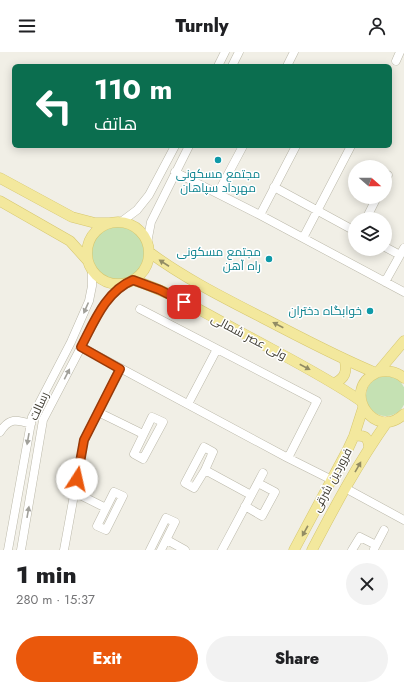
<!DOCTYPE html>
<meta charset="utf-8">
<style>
body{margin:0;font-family:Jost,Cairo,sans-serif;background:#f2f2f2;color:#202124;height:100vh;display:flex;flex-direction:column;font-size:15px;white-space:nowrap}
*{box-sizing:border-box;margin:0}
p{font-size:13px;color:#757577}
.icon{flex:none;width:22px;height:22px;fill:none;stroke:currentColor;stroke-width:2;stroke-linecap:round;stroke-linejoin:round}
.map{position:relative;height:498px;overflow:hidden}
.sheet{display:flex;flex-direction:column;background:#fff;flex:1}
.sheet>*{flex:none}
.hud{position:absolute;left:12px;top:12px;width:380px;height:84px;border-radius:6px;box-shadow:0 2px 10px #0003;background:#0b6e4f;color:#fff;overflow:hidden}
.needle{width:26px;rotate:110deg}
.controls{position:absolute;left:348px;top:108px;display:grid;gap:8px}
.controls a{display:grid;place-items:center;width:44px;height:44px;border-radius:50%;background:#fff;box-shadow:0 2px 10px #0003;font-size:20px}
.pin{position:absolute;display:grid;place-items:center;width:34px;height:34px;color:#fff;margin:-17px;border-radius:8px;box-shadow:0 2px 6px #0006}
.me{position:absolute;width:44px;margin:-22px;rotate:10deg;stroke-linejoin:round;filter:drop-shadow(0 0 3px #0008)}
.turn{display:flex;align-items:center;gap:14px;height:84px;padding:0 16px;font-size:18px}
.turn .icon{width:52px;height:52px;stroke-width:2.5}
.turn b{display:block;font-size:28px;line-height:34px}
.round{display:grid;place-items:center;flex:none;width:42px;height:42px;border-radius:21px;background:#f2f2f2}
.overview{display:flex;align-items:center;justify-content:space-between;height:68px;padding:0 16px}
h1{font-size:24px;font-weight:800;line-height:30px}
.primary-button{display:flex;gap:8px;margin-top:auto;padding:8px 16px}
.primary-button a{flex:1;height:46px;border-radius:24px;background:#ea580c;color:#fff;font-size:16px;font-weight:800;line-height:46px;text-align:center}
.primary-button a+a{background:#f2f2f2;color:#202124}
header{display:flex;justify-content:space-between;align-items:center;height:52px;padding:0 16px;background:#fff;font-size:18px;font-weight:800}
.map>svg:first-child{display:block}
.green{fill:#c5e1b3}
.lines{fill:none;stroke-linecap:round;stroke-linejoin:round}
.minor-casing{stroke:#bbb8a9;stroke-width:9}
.major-casing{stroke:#d6c76f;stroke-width:11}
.minor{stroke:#fff;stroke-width:8}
.major{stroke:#f3e89d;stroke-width:10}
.oneway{fill:#928c64}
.oneway2{fill:#a1a09a}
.route-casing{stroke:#983908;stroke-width:10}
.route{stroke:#ea580c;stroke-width:7}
.culture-dot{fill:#0f9aa8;stroke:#fff;stroke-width:1.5}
.labels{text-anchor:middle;stroke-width:3;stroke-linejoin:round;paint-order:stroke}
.culture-label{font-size:12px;fill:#0d838f;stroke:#fff;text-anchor:end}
.street-label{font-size:12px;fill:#434036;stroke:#fff}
</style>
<header><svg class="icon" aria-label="menu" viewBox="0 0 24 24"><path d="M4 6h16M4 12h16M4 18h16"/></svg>Turnly<svg class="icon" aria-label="person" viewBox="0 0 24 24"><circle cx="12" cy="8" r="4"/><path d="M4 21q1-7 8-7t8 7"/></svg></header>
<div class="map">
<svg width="404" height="498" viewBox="0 0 404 498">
<rect width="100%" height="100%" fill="#f1efe6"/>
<!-- green -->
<path class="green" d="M89 201a28 28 0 1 1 56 0a28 28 0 1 1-56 0Z
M366 344a20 20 0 1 1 40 0a20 20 0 1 1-40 0Z"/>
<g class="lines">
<!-- minor casing -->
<g class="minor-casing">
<path id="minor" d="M396,9L400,0
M218,14L225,0
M232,14L239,0
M287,14L294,0
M175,120L260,163L404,240
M385,129L388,123
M274,135L355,179
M218,141L243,94
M260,163L296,94
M366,167L377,145
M121,170L137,158L149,143L175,94
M303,186L351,94
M147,191L151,170L189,94
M385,195L400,203
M385,230L404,196
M140,257L317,349L288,406
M81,295L288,406L332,428
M188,352L217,297
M98,360L143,382
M152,365L163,370L143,407L134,402Z
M0,380C9,366 16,367 31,372
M204,395L213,400L205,418L194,436L185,431Z
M205,418L251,443
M345,436L404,468
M74,440L106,456
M114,440L123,444L106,478L97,474Z
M245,454L262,464L275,440L258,431
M167,488L185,498
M374,497L384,478
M8,498L32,365L71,290L89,249L92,234V218
M21,498L43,368L102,255L112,243L125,232
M64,498L84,388L120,317
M150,498L166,466L175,470L161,498
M222,498L263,421
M352,498L360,485L376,493"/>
</g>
<!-- major casing -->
<g class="major-casing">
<path id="major" d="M0,126L72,165L95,171H109
M0,149L70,189L88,209
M87 201a31 31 0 1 1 62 0a31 31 0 1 1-62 0Z
M149,200C184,226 224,246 263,266C300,285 337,305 376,321
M133,228C171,240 207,262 242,281C282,303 323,323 361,349
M378,320L404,289
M378,320C388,318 396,319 404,326
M376,321C340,338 375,390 404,362
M335,331C345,326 347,320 345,309
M354,384C364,383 368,384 369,395
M294,498L348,397L354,384L363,356
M312,498C335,454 358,411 387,370"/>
</g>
<!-- minor -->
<use href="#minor" class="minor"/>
<!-- major -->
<use href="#major" class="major"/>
</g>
<!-- one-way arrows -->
<defs><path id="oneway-solid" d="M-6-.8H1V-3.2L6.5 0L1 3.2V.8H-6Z"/></defs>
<g class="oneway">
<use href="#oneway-solid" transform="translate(164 211) rotate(-147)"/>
<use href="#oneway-solid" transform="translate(278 273) rotate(-153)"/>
<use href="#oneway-solid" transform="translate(305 315) rotate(28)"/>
<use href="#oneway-solid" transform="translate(358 415) rotate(-60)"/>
<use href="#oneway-solid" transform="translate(305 479) rotate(119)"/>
</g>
<g class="oneway2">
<use href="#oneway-solid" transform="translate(86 256) rotate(114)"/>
<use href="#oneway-solid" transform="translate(67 322) rotate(-63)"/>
<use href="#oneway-solid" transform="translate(28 387) rotate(100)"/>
<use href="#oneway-solid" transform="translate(28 460) rotate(-80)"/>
</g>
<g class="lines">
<!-- route casing -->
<g class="route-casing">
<path id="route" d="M77,427L84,388L120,317L81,295C94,270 106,239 133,228L160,238L184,250"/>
</g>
<!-- route -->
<use href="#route" class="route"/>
</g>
<!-- markers -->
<g class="culture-dot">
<circle cx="218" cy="108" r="4"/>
<circle cx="269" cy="207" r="4"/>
<circle cx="370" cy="259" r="4"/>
</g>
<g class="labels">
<!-- culture labels -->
<g class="culture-label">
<text x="218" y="126" text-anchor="middle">مجتمع مسکونی<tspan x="218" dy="14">مهرداد سپاهان</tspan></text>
<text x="261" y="204">مجتمع مسکونی<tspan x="261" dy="14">راه آهن</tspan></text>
<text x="362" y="263">خوابگاه دختران</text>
</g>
<!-- street labels -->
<g class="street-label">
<text transform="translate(249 285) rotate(28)" y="4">ولی عصر شمالی</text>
<text transform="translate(39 354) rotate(-66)" y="4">رسالت</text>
<text transform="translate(332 428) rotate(-62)" y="4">فروردین شرقی</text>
</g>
</g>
</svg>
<div class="controls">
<a><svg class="needle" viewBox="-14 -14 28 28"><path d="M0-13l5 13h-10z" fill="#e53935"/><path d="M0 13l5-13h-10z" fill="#757577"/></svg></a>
<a><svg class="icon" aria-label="layers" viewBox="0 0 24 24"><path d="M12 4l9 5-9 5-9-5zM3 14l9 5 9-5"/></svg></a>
</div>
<div class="pin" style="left:184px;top:250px;background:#d93025"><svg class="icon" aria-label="arrive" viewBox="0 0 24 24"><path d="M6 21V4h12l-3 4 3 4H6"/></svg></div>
<svg class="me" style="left:77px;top:427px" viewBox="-20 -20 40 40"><circle r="19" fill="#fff"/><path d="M0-13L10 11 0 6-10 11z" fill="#ea580c"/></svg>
<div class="hud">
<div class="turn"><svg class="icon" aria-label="left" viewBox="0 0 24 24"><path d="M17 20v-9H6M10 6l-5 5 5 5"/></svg><div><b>110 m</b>هاتف</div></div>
</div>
</div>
<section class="sheet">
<div class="overview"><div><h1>1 min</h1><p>280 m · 15:37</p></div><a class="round"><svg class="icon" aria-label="close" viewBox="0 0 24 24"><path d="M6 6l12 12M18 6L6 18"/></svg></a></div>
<div class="primary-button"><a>Exit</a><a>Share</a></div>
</section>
